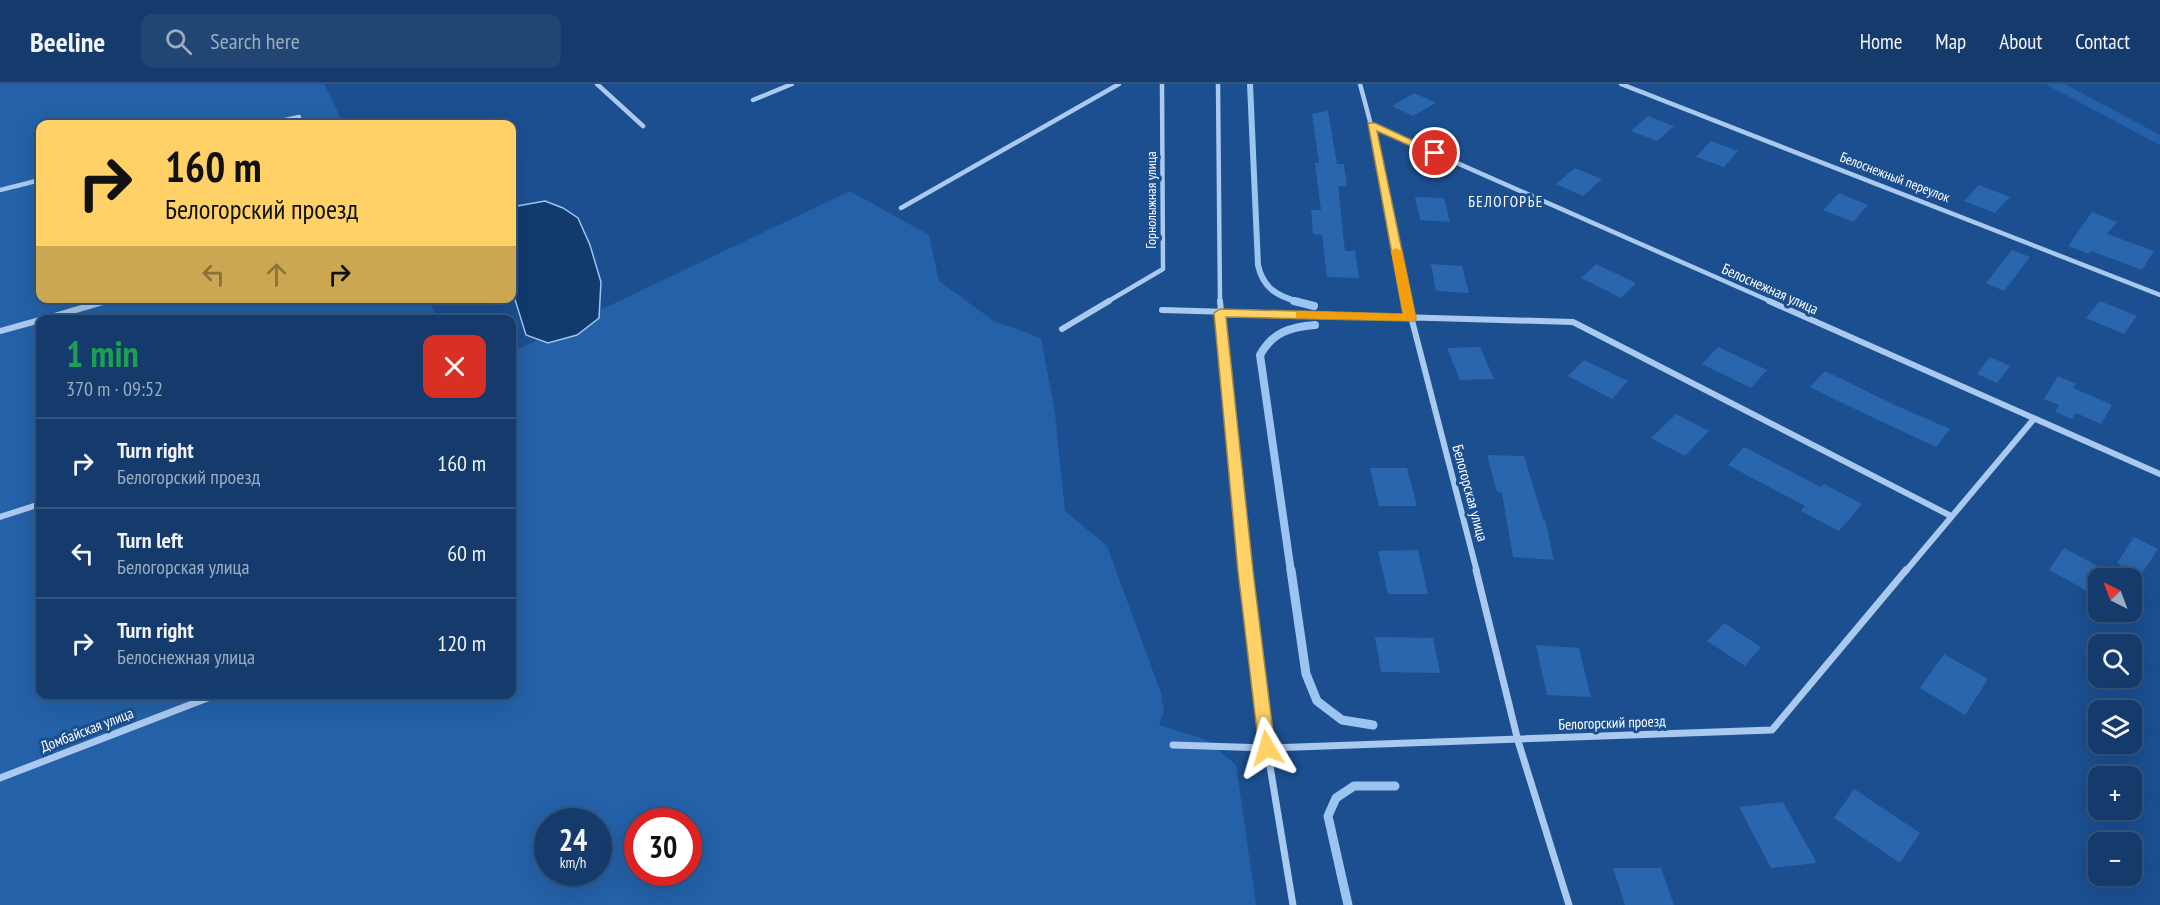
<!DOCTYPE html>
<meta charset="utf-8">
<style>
body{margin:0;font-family:"PT Sans Narrow",sans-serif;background:#214673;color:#f1f3f6;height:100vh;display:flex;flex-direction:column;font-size:22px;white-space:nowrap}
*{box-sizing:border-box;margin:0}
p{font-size:20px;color:#9dadc1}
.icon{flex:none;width:33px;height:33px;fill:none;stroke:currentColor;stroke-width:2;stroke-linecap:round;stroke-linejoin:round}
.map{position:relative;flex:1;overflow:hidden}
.side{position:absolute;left:36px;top:231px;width:480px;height:384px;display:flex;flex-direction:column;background:#143b6b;border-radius:12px;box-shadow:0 6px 24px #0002,0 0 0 2px #33557e}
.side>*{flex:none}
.top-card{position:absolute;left:36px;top:36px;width:480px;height:183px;border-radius:12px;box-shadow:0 6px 24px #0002,0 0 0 2px #33557e;background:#ffd166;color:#111;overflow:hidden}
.needle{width:39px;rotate:318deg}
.fabs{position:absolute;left:2088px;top:484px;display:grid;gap:12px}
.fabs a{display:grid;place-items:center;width:54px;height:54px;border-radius:12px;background:#143b6b;box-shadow:0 6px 24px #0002,0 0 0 2px #33557e;font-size:30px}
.speed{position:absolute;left:534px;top:724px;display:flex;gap:12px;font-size:30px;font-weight:700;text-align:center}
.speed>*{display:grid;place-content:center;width:78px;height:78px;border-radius:50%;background:#143b6b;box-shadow:0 6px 24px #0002,0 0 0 2px #33557e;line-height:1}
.speed small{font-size:15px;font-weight:400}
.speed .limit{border:9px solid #d22;background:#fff;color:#111}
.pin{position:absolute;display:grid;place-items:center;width:51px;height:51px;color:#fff;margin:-26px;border:3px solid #fff;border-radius:50%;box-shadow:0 2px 6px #0007}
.me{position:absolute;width:66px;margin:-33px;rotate:353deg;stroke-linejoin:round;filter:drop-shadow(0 0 4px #0008)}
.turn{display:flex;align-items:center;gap:21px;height:126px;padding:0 30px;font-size:27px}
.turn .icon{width:78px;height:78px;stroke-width:2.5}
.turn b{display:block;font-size:42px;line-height:51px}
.lanes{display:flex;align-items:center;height:57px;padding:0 30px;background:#0003;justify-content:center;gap:30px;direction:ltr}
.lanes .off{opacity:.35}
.round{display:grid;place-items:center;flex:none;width:63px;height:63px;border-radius:12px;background:#214673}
.overview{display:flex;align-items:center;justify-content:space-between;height:102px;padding:0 30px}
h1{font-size:36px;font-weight:700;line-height:45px;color:#1e9e55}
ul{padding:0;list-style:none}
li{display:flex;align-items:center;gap:18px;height:90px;padding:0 30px;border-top:2px solid #33557e}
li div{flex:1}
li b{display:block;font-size:22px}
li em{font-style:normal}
header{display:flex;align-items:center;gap:36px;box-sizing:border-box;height:84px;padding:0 30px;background:#143b6b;border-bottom:2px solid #33557e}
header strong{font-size:28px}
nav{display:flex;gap:33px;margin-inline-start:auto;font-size:21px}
.search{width:420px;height:54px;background:#214673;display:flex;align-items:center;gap:15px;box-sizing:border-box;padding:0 21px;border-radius:12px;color:#9dadc1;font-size:22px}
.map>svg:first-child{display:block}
.green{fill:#2461a8;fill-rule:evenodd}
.water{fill:#123a6d;stroke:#9cc4f0;stroke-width:1.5}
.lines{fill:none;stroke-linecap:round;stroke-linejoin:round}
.stream-far2{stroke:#9cc4f0;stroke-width:6}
.stream-far1{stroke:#9cc4f0;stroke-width:8}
.stream{stroke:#9cc4f0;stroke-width:9}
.building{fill:#2a66ad}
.minor-far2{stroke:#a9c9ee;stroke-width:4.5}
.minor-far1{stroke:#a9c9ee;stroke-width:6}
.minor{stroke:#a9c9ee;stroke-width:7}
.route{fill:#ffd166;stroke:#a68842;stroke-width:1.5}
.slow{fill:#f59e0b}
.labels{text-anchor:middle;stroke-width:6;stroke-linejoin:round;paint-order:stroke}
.far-street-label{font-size:14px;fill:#fff;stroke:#1b4f8f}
.far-quarter-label{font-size:15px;letter-spacing:1.5px;fill:#fff;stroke:#1b4f8f}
.street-label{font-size:15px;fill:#fff;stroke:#1b4f8f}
</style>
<header>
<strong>Beeline</strong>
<div class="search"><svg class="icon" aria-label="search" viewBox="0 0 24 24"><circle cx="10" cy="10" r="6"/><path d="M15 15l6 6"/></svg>Search here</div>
<nav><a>Home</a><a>Map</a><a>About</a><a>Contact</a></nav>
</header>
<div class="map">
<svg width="2160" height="821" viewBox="0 0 2160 821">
<rect width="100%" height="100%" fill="#1b4f8f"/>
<!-- green -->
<path class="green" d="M0,0H324L344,40H40V214L428,215L438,235L40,236V610H512V268L850,107L929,151L939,197L994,237L1041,254L1055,329L1065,427L1107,462L1161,609L1164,627L1159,641L1207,656L1236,681L1256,821H0ZM548,738H598V789H548ZM638,738H688V789H638Z
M2045,0H2065L2160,51V61Z"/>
<!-- water -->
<path class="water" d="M545,117L563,124L578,134L590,161L601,198L599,234L577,251L548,259L526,251L512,206V123Z"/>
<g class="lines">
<!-- stream-far2 -->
<path class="stream-far2" d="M1250,0L1258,181C1263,204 1277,212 1299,218"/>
<!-- stream-far1 -->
<path class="stream-far1" d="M1294,217L1314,222
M1291,488L1260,271C1273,248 1290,243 1315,241"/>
<!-- stream -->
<path class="stream" d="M1291,486L1306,590L1317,617L1342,636L1373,641
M1348,821L1328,732L1336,714L1354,702H1395"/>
</g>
<!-- building -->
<path class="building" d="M1414,9L1436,19L1413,32L1392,22Z
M1328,27L1337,80H1344L1347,102H1338L1345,167H1355L1359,194L1327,193L1322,151L1313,150L1311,126H1321L1315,79H1319L1312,30Z
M1648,32L1674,42L1657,57L1631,47Z
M1711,57L1738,67L1724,83L1696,73Z
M1575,84L1602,95L1583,112L1556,100Z
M1979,101L2010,113L1995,129L1964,117Z
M1839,109L1868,121L1853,138L1823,126Z
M1415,113L1444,114L1450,138L1420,136Z
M2092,128L2117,138L2107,150L2154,167L2142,186L2091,167L2089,170L2068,162Z
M2012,166L2030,173L2004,207L1986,199Z
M1431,180L1462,182L1469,209L1436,207Z
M1596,180L1636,199L1621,214L1581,194Z
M2100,217L2137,232L2124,250L2086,234Z
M1480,263L1494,295L1460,296L1447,264Z
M1718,263L1767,286L1751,304L1702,280Z
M1990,273L2010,282L1997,299L1977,290Z
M1584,276L1628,297L1612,315L1568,292Z
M1825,287L1897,322L1950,345L1936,363L1859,327L1810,303Z
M2058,292L2076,300L2073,304L2112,321L2101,340L2076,329L2072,335L2055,328L2059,321L2044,315Z
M1676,330L1709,347L1685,372L1651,354Z
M1744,363L1821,403L1824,400L1862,420L1839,447L1801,427L1805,422L1728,381Z
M1487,371L1524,372L1543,435H1545L1554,476L1513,473L1502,409L1497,408Z
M1370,384H1407L1417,422H1379Z
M2134,453L2158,465L2140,492L2117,479Z
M2064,464L2098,482V513L2049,486Z
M1418,466L1428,510H1388L1378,467Z
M1724,539L1761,563L1745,582L1707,557Z
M1375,553L1433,554L1440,589L1381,588Z
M1536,561L1579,564L1591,613L1547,611Z
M1944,570L1988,595L1965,631L1920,604Z
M1854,705L1920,749L1900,779L1834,734Z
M1783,718L1800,749L1817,779L1771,784L1739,723Z
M1613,784H1661L1674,821H1625Z"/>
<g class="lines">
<!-- minor-far2 -->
<path class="minor-far2" d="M597,0L643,42
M1218,0L1220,218
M1360,0L1371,41L1407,218
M1621,0L2160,211
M753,16L792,0
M267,40L299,33
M1371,41L1772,218
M0,106L40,96
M901,124L1119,0
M101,218L116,214
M1107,218L1163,185L1162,0"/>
<!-- minor-far1 -->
<path class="minor-far1" d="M1220,217L1246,488
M1407,217L1477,488
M1769,217L2160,390
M1162,226L1573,238L1951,432
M41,236L106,217
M1062,245L1109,217
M0,247L40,236
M0,433L40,420
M1905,488L2033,336"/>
<!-- minor -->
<path class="minor" d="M1246,486L1267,664L1293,821
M1476,486L1518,657L1569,821
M1173,661L1267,664L1772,646L1906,486
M0,694L218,610"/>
</g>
<!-- route -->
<path class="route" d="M1368,39H1375L1440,69L1431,71L1377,47L1416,234L1414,237L1226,233L1253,487L1275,664L1273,669L1267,671L1261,669L1259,664L1238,487L1214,229L1220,225L1403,230Z"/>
<!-- slow -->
<path class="slow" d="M1396,164L1402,167L1416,234L1414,237L1296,234V228L1300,227L1403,230L1391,167Z"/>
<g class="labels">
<!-- far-street labels -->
<g class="far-street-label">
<text transform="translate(1895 93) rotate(21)" y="5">Белоснежный переулок</text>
<text transform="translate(1151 116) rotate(-90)" y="5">Горнолыжная улица</text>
</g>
<!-- far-quarter labels -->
<g class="far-quarter-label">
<text x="1506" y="123">БЕЛОГОРЬЕ</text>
</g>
<!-- street labels -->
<g class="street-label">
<text transform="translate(1770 205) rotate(24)" y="5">Белоснежная улица</text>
<text transform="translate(1470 409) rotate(75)" y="5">Белогорская улица</text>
<text transform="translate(1612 639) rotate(-2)" y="5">Белогорский проезд</text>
<text transform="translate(87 646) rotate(-21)" y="5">Домбайская улица</text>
</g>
</g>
</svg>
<div class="fabs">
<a><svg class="needle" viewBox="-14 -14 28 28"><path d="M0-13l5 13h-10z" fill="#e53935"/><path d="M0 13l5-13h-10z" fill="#9dadc1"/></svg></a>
<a><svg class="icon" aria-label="search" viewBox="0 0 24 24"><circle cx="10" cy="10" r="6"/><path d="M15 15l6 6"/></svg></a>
<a><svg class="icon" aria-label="layers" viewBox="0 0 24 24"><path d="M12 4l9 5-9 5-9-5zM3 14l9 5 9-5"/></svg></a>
<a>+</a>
<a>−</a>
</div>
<div class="speed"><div>24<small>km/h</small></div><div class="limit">30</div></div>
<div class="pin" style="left:1435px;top:69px;background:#d93025"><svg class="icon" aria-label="arrive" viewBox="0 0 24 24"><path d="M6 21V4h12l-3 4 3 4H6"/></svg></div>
<svg class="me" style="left:1267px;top:664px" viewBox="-20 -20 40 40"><path d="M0-17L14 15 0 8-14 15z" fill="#ffd166" stroke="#fff" stroke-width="4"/></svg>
<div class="top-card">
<div class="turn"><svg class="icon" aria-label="right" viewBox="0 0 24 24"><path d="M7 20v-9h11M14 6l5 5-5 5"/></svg><div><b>160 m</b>Белогорский проезд</div></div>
<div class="lanes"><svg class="icon off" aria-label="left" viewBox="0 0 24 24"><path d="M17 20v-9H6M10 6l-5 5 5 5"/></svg><svg class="icon off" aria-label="ahead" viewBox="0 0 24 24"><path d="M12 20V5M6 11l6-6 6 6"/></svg><svg class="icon" aria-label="right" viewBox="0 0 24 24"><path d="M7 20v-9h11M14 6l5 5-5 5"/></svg></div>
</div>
<section class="side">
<div class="overview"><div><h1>1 min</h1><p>370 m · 09:52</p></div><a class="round" style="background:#d93025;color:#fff"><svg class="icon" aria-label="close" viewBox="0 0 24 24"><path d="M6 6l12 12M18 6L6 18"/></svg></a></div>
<ul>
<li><svg class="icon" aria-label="right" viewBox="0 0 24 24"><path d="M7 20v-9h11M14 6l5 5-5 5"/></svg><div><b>Turn right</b><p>Белогорский проезд</p></div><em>160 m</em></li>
<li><svg class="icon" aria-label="left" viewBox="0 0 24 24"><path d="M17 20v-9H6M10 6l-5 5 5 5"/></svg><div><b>Turn left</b><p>Белогорская улица</p></div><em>60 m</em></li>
<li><svg class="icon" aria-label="right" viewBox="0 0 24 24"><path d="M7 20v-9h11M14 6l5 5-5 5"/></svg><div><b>Turn right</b><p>Белоснежная улица</p></div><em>120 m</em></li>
</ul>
</section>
</div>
